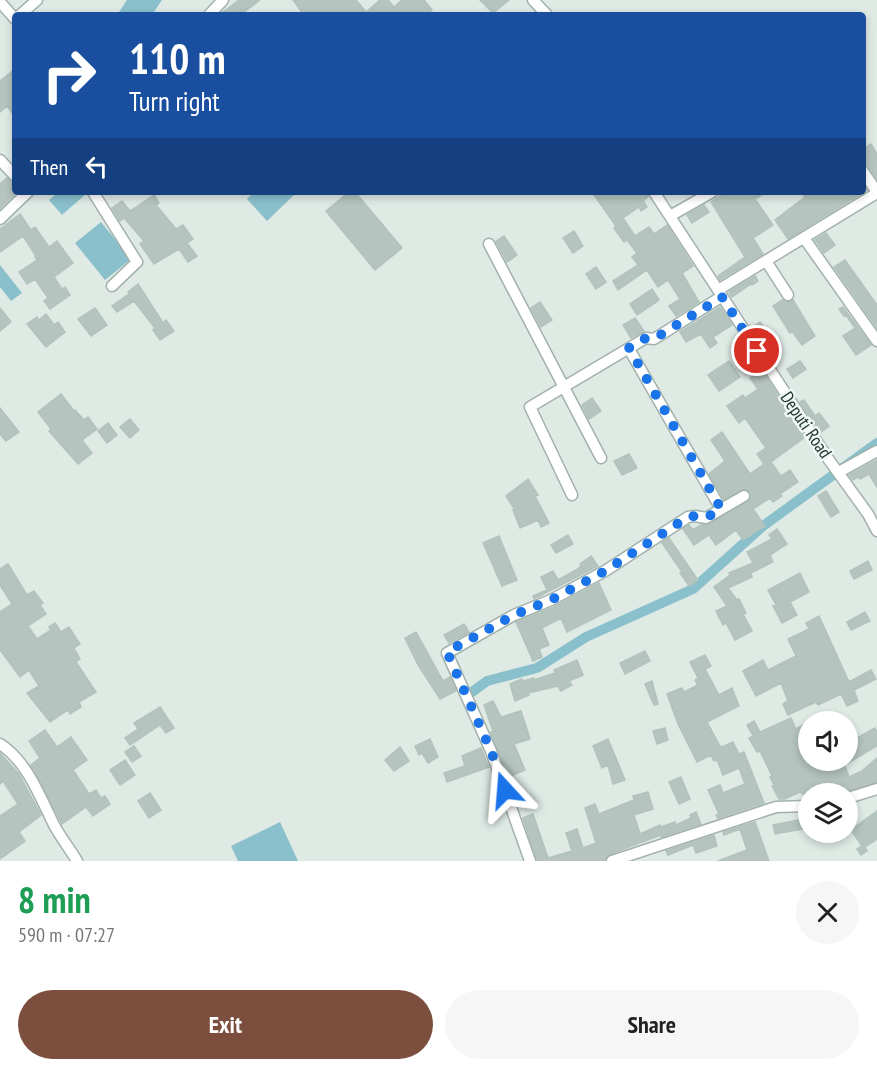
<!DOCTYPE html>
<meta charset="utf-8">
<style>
body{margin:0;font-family:"PT Sans Narrow",sans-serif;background:#f6f6f6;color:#222;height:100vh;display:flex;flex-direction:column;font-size:22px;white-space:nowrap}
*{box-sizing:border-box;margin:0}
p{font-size:20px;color:#767676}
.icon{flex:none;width:33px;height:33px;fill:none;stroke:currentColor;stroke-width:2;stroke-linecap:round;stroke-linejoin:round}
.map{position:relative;height:861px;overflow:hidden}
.side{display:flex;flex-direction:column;background:#fff;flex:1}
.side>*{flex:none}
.guide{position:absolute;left:12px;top:12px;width:854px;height:183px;border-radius:6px;box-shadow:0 3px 9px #0003;background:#1a4fa0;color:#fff;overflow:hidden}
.buttons{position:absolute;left:798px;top:711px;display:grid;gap:12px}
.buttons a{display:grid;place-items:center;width:60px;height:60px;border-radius:50%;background:#fff;box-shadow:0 3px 9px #0003;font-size:30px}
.pin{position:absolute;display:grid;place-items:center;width:51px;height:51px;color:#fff;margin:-26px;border:3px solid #fff;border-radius:50%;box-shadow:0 2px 6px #0007}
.me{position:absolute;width:66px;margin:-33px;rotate:341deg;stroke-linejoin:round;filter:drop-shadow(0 0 4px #0008)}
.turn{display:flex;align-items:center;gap:21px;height:126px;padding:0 18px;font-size:27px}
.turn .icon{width:78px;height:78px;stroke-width:2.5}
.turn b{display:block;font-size:42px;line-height:51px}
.then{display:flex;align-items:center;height:57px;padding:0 18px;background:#0003;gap:12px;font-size:22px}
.round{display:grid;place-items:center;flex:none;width:63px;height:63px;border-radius:32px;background:#f6f6f6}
.headline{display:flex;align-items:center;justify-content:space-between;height:102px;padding:0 18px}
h1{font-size:36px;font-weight:600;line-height:45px;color:#1e9e55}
.cta{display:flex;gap:12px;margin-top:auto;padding:12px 18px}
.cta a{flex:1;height:69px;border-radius:36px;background:#7c4e3d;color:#fff;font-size:24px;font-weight:600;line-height:69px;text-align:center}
.cta a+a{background:#f6f6f6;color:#222}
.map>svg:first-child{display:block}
.water{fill:#8ac0cc}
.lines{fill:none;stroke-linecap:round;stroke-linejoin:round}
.canal{stroke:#8ac0cc;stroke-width:10}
.building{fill:#b5c4be;stroke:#b2c3bc;stroke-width:1.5}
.street-casing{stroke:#a2b1ac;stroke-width:13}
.street{stroke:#fff;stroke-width:10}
.route{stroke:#1a73e8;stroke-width:10;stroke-dasharray:0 18}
.labels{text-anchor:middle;stroke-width:5;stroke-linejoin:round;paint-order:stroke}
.street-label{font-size:18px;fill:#213833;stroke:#eff6f3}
</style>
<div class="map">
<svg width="877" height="861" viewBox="0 0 877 861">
<rect width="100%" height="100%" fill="#dfeae5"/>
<!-- water -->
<path class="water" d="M127,0H162L152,15H117Z
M58,192H85L87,193L62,215L49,200Z
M254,192H295L296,193L267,221L247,199Z
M101,222L131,259L105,280L75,243Z
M0,265L22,293L11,301L0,287Z
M280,822L298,861H238L231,846Z"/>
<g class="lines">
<!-- canal -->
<path class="canal" d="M472,692L487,681L537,668L586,637L693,589L763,526L877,443"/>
</g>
<!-- building -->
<path class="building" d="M239,0H260L240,15H219Z
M293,0H356L366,12L380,0H388L394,7L402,0H424L432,10L426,15H304Z
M480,0H509L493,13Z
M15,69V117L7,106L0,112V81Z
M871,144L877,154V179L868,165L862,163V150Z
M7,178L15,183V192H17L0,209V184Z
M862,184L867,190L788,239L775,220L805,197L802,192H862Z
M349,192H355L402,248L375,270L326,211Z
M598,192H647L648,197L643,201L647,207L641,211L639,207L623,218L635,236L649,227L654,234L667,225L693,266L682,273L699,302L676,316L669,306L680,299L668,280L658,287L647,270L618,290L613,281L638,265L632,257L637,253L627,240L624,242L614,228L616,226L594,195Z
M726,192H766L755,199L773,225L753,238L763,254L720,280L718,276L745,257L711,202Z
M154,195L159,203L156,205L176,229L183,225L193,239L187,243L197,256L188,262L179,249L154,264L140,244L144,241L124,218L120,221L112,208L122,201L130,211Z
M704,205L709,212L692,223L687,215Z
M20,214L31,230L35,227L49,247L57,241L73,263L54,277L62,289L65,287L70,295L50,309L44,301L48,298L35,279L27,284L19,272L37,260L35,257L36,256L23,236L0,252V229Z
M574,231L583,246L573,253L563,238Z
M826,233L835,245L824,253L815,240Z
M504,236L517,255L507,262L496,241Z
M845,260L877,305V328L834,267Z
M596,267L606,282L596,289L586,274Z
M755,276L758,281L752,285L751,284L732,297L729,292Z
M138,284L163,323L166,320L174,331L160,340L153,330L155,328L134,301L117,312L112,306L129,294L128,292Z
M652,289L659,300L637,315L630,304Z
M782,300L788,302L793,300L815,336L802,345L792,331L790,333L773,306Z
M540,302L552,320L541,327L531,308Z
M720,307L732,325L713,337L717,343L710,348L701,334L686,342L680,332Z
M843,307L871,345L856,355L843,336L855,328L846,315L844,316L839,309Z
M0,308L11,322L0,331Z
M95,308L107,325L91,336L78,319Z
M46,314L54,325L58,322L65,332L46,347L27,324L37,317L39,320Z
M635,318L644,331L631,338L623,325Z
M760,322L777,347L768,353L752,328Z
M729,361L740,377L719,391L708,375Z
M800,361L806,369L793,378L787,369Z
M762,371L805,437L771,462L781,476L790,470L798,482L780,494L782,496L773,502L770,498L753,509L765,526L743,540L736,530L716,545L709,535L694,545L683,529L689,525L693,530L701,525L710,524L751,499V493L745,489L724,499L709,474L725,461L711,440L722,432L750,474L764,464L757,454L766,448L745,418L739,423L727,406L743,395L745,398L758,389L750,378Z
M61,394L74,411L75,410L84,420L88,417L97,429L82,440L92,453L78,464L49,431L51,429L38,412Z
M592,398L601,411L589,419L582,405Z
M804,400L815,416L819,413L829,426L820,433L800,402Z
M0,408L19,432L6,441L0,434Z
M130,419L139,430L130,438L120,427Z
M108,423L117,435L107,443L98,431Z
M629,454L637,468L622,475L614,461Z
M877,460V487L869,474L860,479L858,477L853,480L849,475Z
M528,479L538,495L535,496L549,523L541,527L538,520L520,528L513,510H515L506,496Z
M826,491L839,512L831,517L818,496Z
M777,529L787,544L770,555L773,562L751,573L752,577L728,588L737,600L739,599L746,613L743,614L752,631L735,640L726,623L723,625L716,611L727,606L714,587L730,575L729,573L753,563L747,552L772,539L769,535Z
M568,535L573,544L556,553L551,545Z
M499,536L517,580L502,586L483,543Z
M669,538L698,580L689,586L680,573L682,572L662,543Z
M591,556L598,566L534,599L533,596L547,590L541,577L553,571L558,580L576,570L581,566L580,564Z
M868,561L872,570L854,579L850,571Z
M8,564L27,595L34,591L43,603L40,605L46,614L28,626L37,639L51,630L49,627L55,623L61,632L69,627L80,644L74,648L80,659L76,662L96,692L79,702L81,707L70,714L68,710L50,722L27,693L39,686L29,670L20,677L0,650V612L12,604L0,585V569Z
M800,573L809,592L790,602L797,615L782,623L773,606L776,605L768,590Z
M599,583L611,610L567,632L561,618L542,628L549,645L539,649L542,657L533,661L516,622L554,607Z
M865,612L870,621L851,630L847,622Z
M819,616L849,682L871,670L876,679L854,690L858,701L847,706L841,694L818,705L816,702L788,715L783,704L788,701L781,683L756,696L743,671L763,660L768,670L796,656L788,639L809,629L806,623Z
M464,624L469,632L449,643L444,635Z
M416,632L443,681L450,677L456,691L440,699L418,665L405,638Z
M645,651L650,661L625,674L620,663Z
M705,655L711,666L705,669L719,695L732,688L739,706L707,722L720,746L722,747L733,742L739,754L744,752L764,803L718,818L716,815L719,814L708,790L720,785L723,793L745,784L739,768L723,775L717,760L714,761L711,755L697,762L678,724L667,694L682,688L684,692L698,685L695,680L698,678L690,662Z
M577,660L583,675L569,681L572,685L561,691L558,686L528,693L529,695L515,701L510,684L522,679L523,681L534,678V680L555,673L554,670Z
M652,681L658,704L654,705L645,684Z
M493,701L501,717L521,711L530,739L514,744L525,770L508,777L491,732L493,731L484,705Z
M160,707L174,728L166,733L160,725L130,745L125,738L138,729L134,723Z
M791,718L796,729L808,722V760H843L849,777L862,771L877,758V782L839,794H802V791L785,799H779L772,786L774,785L770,777L772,776L760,751L757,752L749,738L753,736L747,725L754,721L760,732Z
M665,728L668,740L657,744L653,731Z
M875,728L877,732V746L848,763V730L853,740Z
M45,730L57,747L71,737L87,760L73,770L89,794L96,790L101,798L105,796L110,804L93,816L86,807L62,824L31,765L40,758L29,741Z
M430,739L438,757L428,763L422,753L419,755L415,746Z
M608,739L625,780L613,784L608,765L602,768L593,746Z
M134,746L141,756L132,762L125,752Z
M400,747L409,761L394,771L385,760Z
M481,748L489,767L447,782L444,773L465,766L462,756Z
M0,753L19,774L41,815L19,832L25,841L0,859V816L18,804L3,781L0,784Z
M125,760L135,775L120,785L110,770Z
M681,777L690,799L679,804L669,782Z
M648,792L653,809L634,815L640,834L660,825L661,827L675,822L676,825L691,818L690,815L696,812L701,824L661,837V835L610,854L605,861H537L523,818L533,814L548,858L572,851L566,833L577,829L583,848L596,843L585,808L595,804L599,814L634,800L633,796Z
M150,793L161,810L149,818L138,801Z
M877,811V839L865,847L867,851L861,855L857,849L862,846L851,830Z
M808,818V828L775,834L773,825Z
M755,822L769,861H718L747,850L740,829L724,835L723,832Z
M714,835L717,846L696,853L693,845L668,855L666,851Z"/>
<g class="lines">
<!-- street casing -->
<g class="street-casing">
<path id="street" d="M533,0L547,15
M0,2L15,19
M20,15L37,0
M209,15L223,0
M0,160L15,176
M862,170L877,192
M93,192L137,262L112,286
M654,192L829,460L868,514L877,531
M670,216L712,192
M0,219L28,192
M804,238L877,341
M489,244L601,458
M766,261L788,295
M718,290L877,193
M629,349L721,509
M839,472L877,451
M572,495L530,407L646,338L654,339L721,297
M0,744C27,761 40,797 54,825C61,838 70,849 77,861
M848,798L877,789
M530,861L491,751L447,653L514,615L551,600L605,571L688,517L695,516L706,518L744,496
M612,861L776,807L808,806"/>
</g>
<!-- street -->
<use href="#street" class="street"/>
</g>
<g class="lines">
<!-- route -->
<path class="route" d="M505,790L491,751L447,652L514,615L551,600L605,571L688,517L695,516L706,518L721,509L629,348L646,338L654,339L722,297L757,351"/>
</g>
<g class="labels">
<!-- street labels -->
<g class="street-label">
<text transform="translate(806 425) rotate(56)" y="6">Deputi Road</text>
</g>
</g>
</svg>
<div class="buttons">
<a><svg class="icon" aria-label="sound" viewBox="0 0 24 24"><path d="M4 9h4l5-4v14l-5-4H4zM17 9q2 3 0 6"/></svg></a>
<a><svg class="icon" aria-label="layers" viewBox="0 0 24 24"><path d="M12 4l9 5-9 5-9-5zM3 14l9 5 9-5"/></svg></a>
</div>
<div class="pin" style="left:757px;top:351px;background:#d93025"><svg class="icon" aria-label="arrive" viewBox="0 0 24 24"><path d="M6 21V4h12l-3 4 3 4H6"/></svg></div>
<svg class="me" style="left:505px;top:790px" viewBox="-20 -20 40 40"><path d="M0-17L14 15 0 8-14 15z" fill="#1a73e8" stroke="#fff" stroke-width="4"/></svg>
<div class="guide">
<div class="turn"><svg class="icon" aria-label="right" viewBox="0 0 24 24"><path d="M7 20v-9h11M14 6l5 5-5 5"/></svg><div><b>110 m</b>Turn right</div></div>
<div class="then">Then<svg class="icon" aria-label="left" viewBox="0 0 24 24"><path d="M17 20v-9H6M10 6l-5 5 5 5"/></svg></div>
</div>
</div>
<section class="side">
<div class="headline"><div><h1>8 min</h1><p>590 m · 07:27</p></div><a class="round"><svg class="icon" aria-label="close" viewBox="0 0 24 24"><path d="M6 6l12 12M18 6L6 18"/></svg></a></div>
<div class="cta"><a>Exit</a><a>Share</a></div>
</section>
